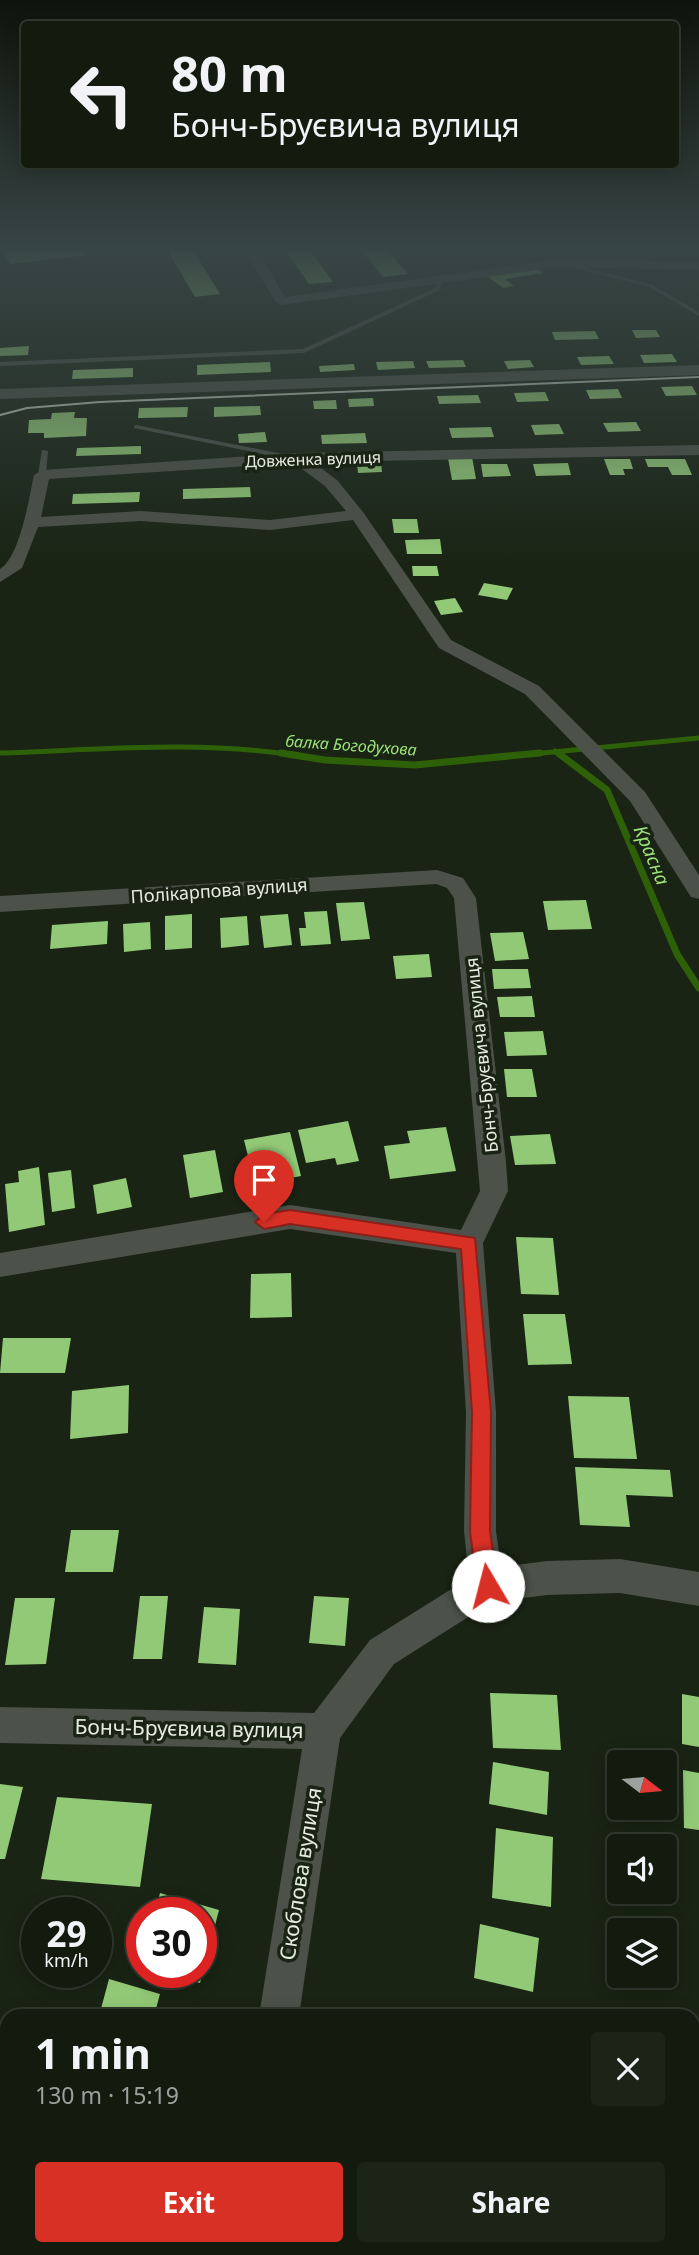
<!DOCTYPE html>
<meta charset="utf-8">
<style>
body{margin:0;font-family:"Noto Sans",sans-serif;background:#1c2418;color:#f1f3f6;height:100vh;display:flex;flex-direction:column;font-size:26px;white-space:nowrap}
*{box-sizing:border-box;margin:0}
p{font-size:23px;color:#9da19e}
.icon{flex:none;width:38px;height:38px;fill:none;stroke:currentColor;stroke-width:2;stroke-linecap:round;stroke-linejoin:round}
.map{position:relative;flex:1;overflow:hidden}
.side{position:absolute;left:0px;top:2009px;width:700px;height:247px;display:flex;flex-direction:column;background:#131b0f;border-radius:21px 21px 0 0;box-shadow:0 4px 18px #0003,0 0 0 2px #32392f}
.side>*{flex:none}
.guide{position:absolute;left:21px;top:21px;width:658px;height:147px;border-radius:7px;box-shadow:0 4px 18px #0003,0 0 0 2px #32392f;background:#131b0f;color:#f1f3f6;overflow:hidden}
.needle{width:46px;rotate:106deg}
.tools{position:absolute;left:607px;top:1750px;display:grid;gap:14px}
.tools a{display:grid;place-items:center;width:70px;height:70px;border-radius:7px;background:#131b0f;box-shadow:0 4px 18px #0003,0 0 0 2px #32392f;font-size:35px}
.speed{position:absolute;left:21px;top:1897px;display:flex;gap:14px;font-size:35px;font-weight:700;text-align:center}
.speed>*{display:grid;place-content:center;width:91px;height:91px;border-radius:50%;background:#131b0f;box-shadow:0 4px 18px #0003,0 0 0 2px #32392f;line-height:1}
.speed small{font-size:18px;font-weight:400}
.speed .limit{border:10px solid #d22;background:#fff;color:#111}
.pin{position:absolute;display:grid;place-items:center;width:60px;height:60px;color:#fff;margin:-72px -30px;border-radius:50% 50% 50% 0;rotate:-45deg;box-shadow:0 0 7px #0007}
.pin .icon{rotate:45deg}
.me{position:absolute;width:77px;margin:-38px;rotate:352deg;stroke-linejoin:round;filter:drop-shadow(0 0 5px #0008)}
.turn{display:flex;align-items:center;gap:24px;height:147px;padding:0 35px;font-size:32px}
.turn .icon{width:91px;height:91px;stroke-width:2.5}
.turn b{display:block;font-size:49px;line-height:60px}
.round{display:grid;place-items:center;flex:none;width:74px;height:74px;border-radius:7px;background:#1c2418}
.headline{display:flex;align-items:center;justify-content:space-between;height:119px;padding:0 35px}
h1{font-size:42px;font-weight:700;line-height:52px}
.action{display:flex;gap:14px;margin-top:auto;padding:14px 35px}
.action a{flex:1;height:80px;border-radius:7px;background:#d93025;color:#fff;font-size:28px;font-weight:700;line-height:80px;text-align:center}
.action a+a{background:#1c2418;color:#f1f3f6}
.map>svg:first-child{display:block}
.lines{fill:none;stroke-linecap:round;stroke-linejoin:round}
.stream-far1{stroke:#2e6008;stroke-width:5}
.stream{stroke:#2e6008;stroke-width:7}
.building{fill:#92c976}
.service{fill:#4c5149;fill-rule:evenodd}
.minor{fill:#4c5149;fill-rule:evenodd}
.tertiary{fill:#4c5149;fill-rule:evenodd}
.tram{stroke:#c1cabe;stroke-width:2}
.route{fill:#d93025;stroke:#8d1f18;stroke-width:2}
.labels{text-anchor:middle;stroke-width:7;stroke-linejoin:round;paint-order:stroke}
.far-street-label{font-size:16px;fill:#e4ece1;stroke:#192414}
.far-water-label{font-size:16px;font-style:italic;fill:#9de379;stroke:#192414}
.street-label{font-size:18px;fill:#e4ece1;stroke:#192414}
.water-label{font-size:19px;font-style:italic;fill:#9de379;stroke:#192414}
.near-street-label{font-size:21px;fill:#e4ece1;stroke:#192414}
</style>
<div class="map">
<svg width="699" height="2255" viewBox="0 0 699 2255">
<rect width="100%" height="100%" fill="#192414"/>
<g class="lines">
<!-- stream-far1 -->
<path class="stream-far1" d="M555,751L560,755
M0,753C97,750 196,740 292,755
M522,755L699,738"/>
<!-- stream -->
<path class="stream" d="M281,753L325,760L415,765L540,753
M558,753L607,790L677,954L699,988"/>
</g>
<!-- building -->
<path class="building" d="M3,250H83L86,255L10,264Z
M191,250H193L220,294L195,297L169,253Z
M285,250H310L333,282L309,284Z
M361,250H387L408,274L383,277Z
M536,268L543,273L505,279L514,286L503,288L487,276Z
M632,330H656L660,337L636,338Z
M595,331L599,339L555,340L552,332Z
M29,346L28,355L0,356V348Z
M672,354L677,362L644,363L640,355Z
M609,356L614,364L581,365L577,357Z
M463,360L466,367L429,368L426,361Z
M530,360L534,367L508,369L504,361Z
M413,361L415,368L378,370L376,362Z
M270,362L271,372L197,375V365Z
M354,364L355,370L320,372L319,366Z
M133,368V377L72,379L73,370Z
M692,386L697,395L666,396L661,387Z
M618,389L622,398L590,399L586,390Z
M545,392L549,401L517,402L514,393Z
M478,395L481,403L439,404L437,396Z
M373,398L374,406L349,407L348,399Z
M336,400L337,409H314L313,401Z
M260,406L261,415L214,417V407Z
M188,407L187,417L138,418L139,408Z
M75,412L74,418H87L86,436L44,438V433H28L29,420L51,419L52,413Z
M636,422L641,431L608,432L603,423Z
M559,424L564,434L535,435L531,425Z
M491,427L494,437L452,438L449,428Z
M265,432L267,442L239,443L238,434Z
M365,433L367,443L322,444L321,435Z
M141,446V454L76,456L77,448Z
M472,457L476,479L452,480L448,458Z
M604,459H630L633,469H623L625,475H610Z
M645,459H685L692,475H672L668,467H648Z
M357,462H381L382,472L358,473Z
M568,463L571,475L536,476L533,464Z
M481,464H507L511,476L483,477Z
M250,487L251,497L183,499V489Z
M140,492L139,502L72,504L73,494Z
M392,519H417L419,533H394Z
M440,539L442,554H407L405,540Z
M412,566H437L439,576H413Z
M484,583L513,588L507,600L478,595Z
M455,598L463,612L441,615L434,601Z
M586,900L592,929L548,930L543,901Z
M364,902L370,939L341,941L336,903Z
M327,911L331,944L301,946L299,928H306L304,912Z
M192,914V948L165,950V916Z
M288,914L292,945L264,948L260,916Z
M247,916L249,945L221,948L220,918Z
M108,921L107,944L50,949L52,925Z
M150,922L151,949L124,952L123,924Z
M523,932L529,959L495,961L490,933Z
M429,954L432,977L396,979L393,956Z
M492,969H528L531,988L494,989Z
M532,996L535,1017H500L497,997Z
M543,1031L547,1055L507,1056L504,1032Z
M504,1069H532L537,1097H507Z
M348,1121L359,1161L337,1165L335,1158L306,1163L298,1130Z
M446,1127L456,1171L390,1179L384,1146L410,1143L407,1131Z
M290,1132L301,1176L264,1183L259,1158L249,1160L244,1140Z
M550,1134L556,1164L515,1165L510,1136Z
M215,1150L223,1192L190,1198L183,1155Z
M39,1167L45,1225L9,1232L5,1184L19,1182L18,1171Z
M71,1170L75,1208L52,1212L48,1173Z
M126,1178L132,1207L97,1214L93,1185Z
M516,1237L553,1238L559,1295L521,1294Z
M291,1273L292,1317L250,1318L251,1274Z
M523,1314H565L572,1364L528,1365Z
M3,1338H71L65,1373H0Z
M129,1385L128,1433L70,1439L72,1391Z
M568,1396L629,1397L637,1459L574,1458Z
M575,1467L670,1470L673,1497L626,1495L630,1527L580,1525Z
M71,1530H119L113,1572H65Z
M140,1596H168L162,1659H133Z
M314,1596L349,1598L345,1646L309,1643Z
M15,1598H55L46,1664L5,1665Z
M204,1607L240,1609L236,1665L198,1663Z
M490,1693L557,1695L561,1750L493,1748Z
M682,1694L699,1697V1747L682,1744Z
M493,1762L549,1772L547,1815L489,1804Z
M683,1770L699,1773V1830L684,1828Z
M0,1784L23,1787L5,1859H0Z
M57,1797L152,1804L140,1887L41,1879Z
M496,1828L553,1837L551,1907L492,1898Z
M160,1893L219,1910L200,1983L166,1973L201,1972V1913H155Z
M480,1924L539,1938L533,1992L474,1978Z
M109,1979L160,1994L154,2016H99Z
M693,2115L699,2116V2170L693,2168Z
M693,2185L699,2187V2255H670V2249H693Z
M6,2239L7,2249H64L62,2255H2Z
M412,2249H445L467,2254L411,2255Z"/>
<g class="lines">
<!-- service -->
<path class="service" d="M560,261L653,285L699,312V316L649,287L558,264Z
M438,279L443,280L440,290L304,353L0,366V362L303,349L435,288Z
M136,425L293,456L297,458L293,460L134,428V426Z
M42,450L48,451L46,475L42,477L38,475Z"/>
<!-- minor -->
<path class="minor" d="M245,250H257L285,297L560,259L699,262V270L560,267L281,305L275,301Z
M699,445V455L313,462L337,480L363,512L451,640L539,686L645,792L699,875V899L691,897L630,801L525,694L439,648L353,520L270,530L141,521L38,527L22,568L0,582V569C20,557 29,498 34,475L42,470L297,453ZM294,463L325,486L346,511L270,520L141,511L41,517L49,479Z
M437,870L463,878L476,898L506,1162L508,1191L483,1243L496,1412V1531L501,1567L547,1561L620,1559L699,1572V1606L620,1593L547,1595L492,1602L394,1664L340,1738L299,2016H259L302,1749L0,1743V1707L314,1713L370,1640L469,1578L464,1531L466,1412L456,1253L290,1229L0,1277V1253L290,1205L461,1230L480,1191L454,898L447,888L436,884L0,912V896Z
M220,2249H264L263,2255H219Z"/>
<!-- tertiary -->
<path class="tertiary" d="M699,365V375L0,399V389Z"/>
<!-- tram -->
<path class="tram" d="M0,415L27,408L100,402L699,377"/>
</g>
<!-- sky -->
<linearGradient id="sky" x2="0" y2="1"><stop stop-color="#0e140b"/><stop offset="0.44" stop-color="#384545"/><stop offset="1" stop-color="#384545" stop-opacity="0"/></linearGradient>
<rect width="699" height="566" fill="url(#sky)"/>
<!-- route -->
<path class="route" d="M290,1210L475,1238L491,1412L490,1531L498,1586L495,1593L488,1596L480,1593L477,1586L470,1531L472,1412L461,1249L290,1224L264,1229L255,1222L264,1214Z"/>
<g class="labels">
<!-- far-street labels -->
<g class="far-street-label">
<text transform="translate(313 459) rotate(-2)" y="6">Довженка вулиця</text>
</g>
<!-- far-water labels -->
<g class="far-water-label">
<text transform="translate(351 745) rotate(4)" y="6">балка Богодухова</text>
</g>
<!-- street labels -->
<g class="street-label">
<text transform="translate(219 891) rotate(-4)" y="6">Полікарпова вулиця</text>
<text transform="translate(482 1055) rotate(-96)" y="6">Бонч-Бруєвича вулиця</text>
</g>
<!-- water labels -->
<g class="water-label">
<text transform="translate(652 855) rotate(67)" y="7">Красна</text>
</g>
<!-- near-street labels -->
<g class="near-street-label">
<text transform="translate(189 1729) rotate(1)" y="7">Бонч-Бруєвича вулиця</text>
<text transform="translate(301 1874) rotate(-81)" y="7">Скоблова вулиця</text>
</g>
</g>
</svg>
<div class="tools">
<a><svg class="needle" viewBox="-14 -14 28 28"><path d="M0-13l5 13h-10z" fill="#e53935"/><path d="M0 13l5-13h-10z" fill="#9da19e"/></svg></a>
<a><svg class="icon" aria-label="sound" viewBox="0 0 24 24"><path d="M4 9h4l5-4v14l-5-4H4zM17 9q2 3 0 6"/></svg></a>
<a><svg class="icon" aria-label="layers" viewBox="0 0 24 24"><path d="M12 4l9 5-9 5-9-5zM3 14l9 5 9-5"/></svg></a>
</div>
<div class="speed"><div>29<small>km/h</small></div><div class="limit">30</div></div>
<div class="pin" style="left:264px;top:1222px;background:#d93025"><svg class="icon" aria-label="arrive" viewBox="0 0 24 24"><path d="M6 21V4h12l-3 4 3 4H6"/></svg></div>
<svg class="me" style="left:488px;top:1586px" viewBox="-20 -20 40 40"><circle r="19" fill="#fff"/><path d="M0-13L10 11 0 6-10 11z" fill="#d93025"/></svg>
<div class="guide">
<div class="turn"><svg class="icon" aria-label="left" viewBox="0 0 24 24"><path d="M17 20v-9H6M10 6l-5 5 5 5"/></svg><div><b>80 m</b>Бонч-Бруєвича вулиця</div></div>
</div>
<section class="side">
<div class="headline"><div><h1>1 min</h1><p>130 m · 15:19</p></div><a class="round"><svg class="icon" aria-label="close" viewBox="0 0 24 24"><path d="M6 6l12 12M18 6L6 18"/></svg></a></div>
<div class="action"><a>Exit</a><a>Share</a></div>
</section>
</div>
